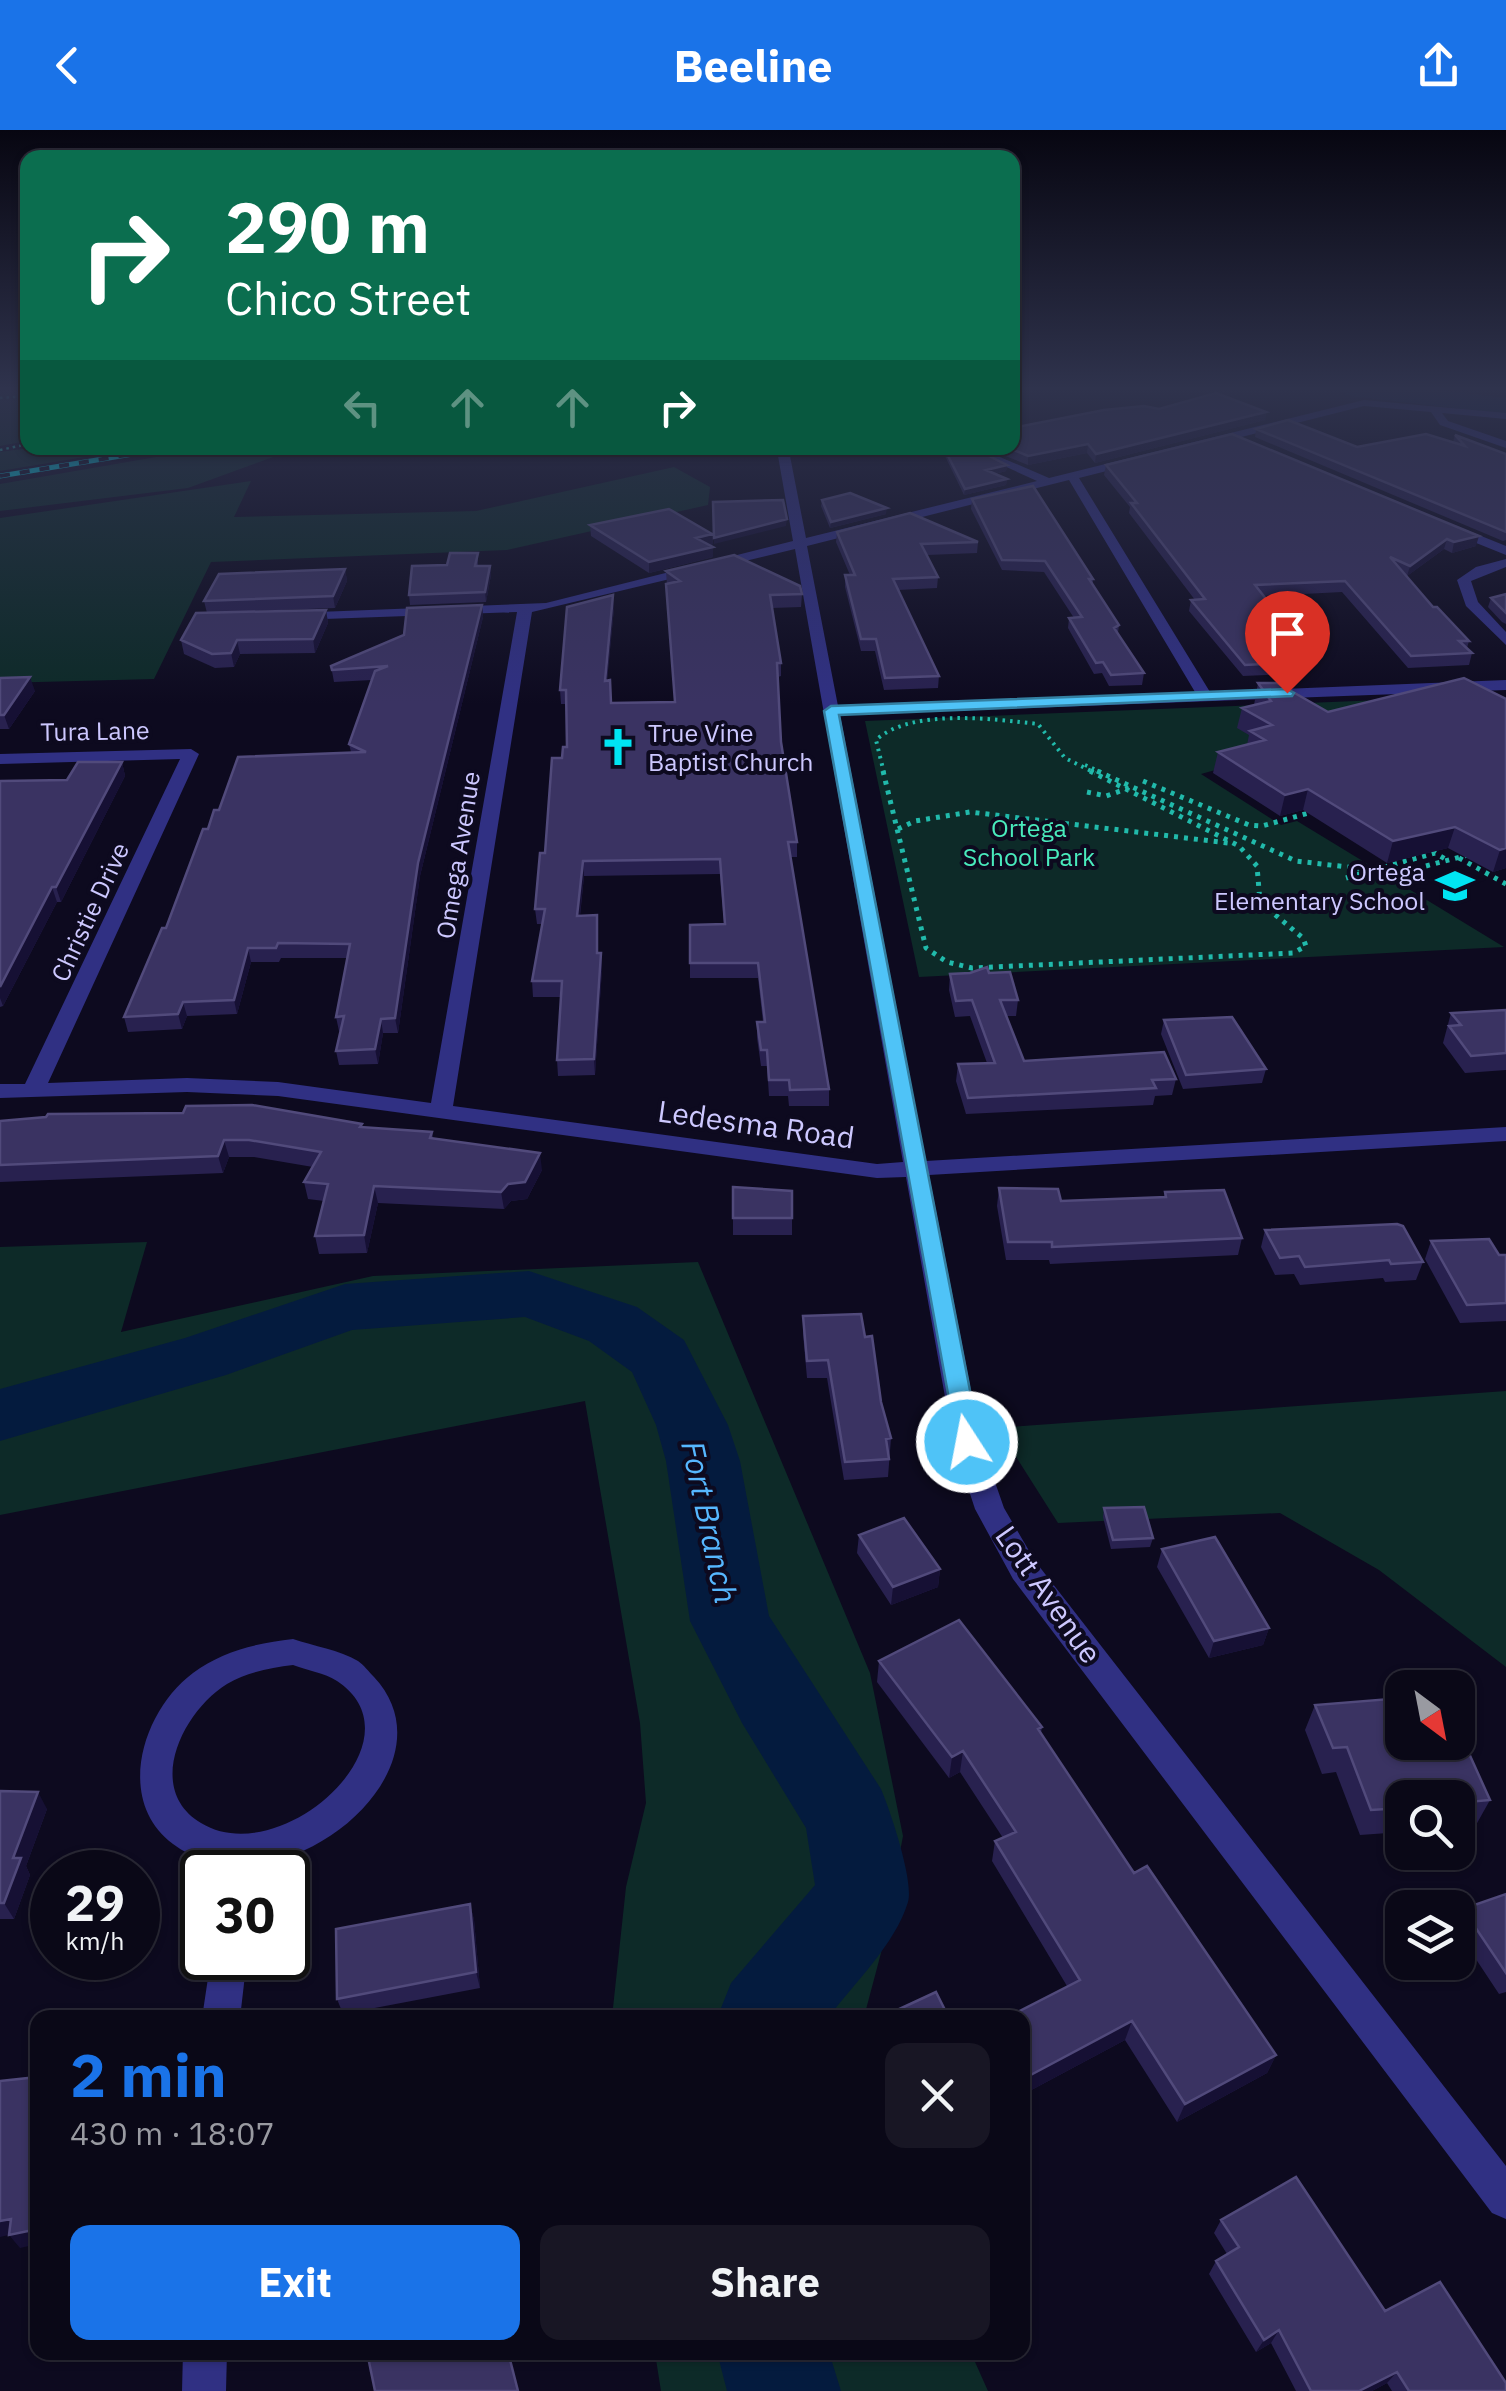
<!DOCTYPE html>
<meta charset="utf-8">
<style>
body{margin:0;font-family:"IBM Plex Sans",sans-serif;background:#181624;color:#f1f3f6;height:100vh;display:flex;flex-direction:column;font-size:38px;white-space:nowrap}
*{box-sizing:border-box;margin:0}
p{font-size:32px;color:#999aa1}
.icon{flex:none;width:55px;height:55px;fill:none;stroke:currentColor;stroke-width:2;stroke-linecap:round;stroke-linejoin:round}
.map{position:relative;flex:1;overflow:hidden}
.side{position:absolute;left:30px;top:1880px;width:1000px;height:350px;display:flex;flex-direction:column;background:#0a0817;border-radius:20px;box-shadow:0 2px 8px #0004,0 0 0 2px #2a2936}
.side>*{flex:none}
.banner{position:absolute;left:20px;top:20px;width:1000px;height:305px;border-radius:20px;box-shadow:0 2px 8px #0004,0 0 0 2px #2a2936;background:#0b6e4f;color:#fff;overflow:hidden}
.needle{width:65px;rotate:148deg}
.controls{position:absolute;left:1385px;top:1540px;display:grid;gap:20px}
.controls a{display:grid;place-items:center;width:90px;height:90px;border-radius:20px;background:#0a0817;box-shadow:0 2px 8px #0004,0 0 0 2px #2a2936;font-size:50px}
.speed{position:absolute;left:30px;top:1720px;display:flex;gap:20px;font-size:50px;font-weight:700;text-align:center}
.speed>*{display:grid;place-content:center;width:130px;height:130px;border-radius:50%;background:#0a0817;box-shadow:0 2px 8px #0004,0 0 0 2px #2a2936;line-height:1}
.speed small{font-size:25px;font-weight:400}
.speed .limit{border:5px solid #111;border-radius:15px;background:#fff;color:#111}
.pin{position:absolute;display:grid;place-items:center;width:85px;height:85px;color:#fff;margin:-102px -42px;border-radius:50% 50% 50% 0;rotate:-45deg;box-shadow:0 0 10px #0007}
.pin .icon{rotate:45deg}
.me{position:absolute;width:110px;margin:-55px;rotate:349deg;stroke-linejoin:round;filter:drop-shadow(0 0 8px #0008)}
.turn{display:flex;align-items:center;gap:35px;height:210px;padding:0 40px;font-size:45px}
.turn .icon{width:130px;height:130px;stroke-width:2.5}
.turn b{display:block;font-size:70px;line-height:85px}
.lanes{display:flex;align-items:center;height:95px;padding:0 40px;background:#0003;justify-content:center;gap:50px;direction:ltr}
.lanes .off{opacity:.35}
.round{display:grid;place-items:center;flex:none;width:105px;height:105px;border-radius:20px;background:#181624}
.head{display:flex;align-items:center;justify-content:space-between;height:170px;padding:0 40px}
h1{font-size:60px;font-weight:700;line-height:75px;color:#1a73e8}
.cta{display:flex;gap:20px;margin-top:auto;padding:20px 40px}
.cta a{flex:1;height:115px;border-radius:20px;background:#1a73e8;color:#fff;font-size:40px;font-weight:700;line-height:115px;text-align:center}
.cta a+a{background:#181624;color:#f1f3f6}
header{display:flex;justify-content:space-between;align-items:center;height:130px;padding:0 40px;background:#1a73e8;color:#fff;font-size:45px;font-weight:700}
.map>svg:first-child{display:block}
.green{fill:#0d2a28}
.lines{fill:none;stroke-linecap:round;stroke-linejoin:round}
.river{fill:#041b3e;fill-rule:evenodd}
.path-far2{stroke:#21baab;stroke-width:2.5;stroke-dasharray:2.5 4;stroke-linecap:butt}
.path-far1{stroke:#21baab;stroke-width:4;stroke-dasharray:2.5 5;stroke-linecap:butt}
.path{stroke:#21baab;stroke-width:5;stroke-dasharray:4 6;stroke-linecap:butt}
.street{fill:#303083;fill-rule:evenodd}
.rail-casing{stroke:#00e4f3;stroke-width:5}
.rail{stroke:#0d0a1f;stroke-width:4;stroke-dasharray:10;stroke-linecap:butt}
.wall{fill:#28214f}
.shaded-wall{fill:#161034}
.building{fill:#3a3362;stroke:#514a7b;stroke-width:2.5}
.route{fill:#4fc3f7;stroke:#337fa1;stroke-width:2.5}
.labels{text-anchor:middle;stroke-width:8;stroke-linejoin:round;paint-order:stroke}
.far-street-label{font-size:25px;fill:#cdc8ff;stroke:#0d0a1f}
.far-poi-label{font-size:25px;fill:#cdc8ff;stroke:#0d0a1f;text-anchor:start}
.far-park-label{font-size:25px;fill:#49eabc;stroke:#0d0a1f}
.street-label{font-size:30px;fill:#cdc8ff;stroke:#0d0a1f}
.water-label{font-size:32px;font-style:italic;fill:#56b7ff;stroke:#0d0a1f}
</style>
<header><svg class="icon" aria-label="back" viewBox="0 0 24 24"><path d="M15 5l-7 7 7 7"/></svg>Beeline<svg class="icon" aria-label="share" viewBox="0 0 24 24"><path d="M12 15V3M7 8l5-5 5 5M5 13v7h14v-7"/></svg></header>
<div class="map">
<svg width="1506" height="2261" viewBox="0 0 1506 2261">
<rect width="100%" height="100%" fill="#0d0a1f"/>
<!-- green -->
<path class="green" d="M0,258H27V311L0,316Z
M29,318H139L0,341V322Z
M208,318H317L287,322L188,358L0,381V354Z
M674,337L710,357L708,375L507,420L211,432L154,549L0,553V388L251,351L234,387L476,381Z
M1479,566L1201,644L1281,695L1297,691L1504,817L919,847L865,591Z
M147,1112L121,1202L373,1146L698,1132L870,1543L903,1706L881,1823L864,1887H612L626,1757L646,1673L640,1593L585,1271L0,1385V1117Z
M1506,1261V1537L1379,1440L1280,1383L1058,1393L1013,1322L1009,1297Z
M655,2223H971L988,2261H661Z"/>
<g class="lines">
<!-- river -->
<path class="river" d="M1336,258H1419L1506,268V284L1350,266Z
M529,1141L637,1177L684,1210L728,1295L740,1331L769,1486L881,1659C890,1680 914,1751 908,1772C895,1815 854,1853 828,1888H717L731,1853L815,1755L806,1698L742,1593L690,1491L666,1331L656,1295L632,1242L589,1211L525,1187L352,1200L226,1245L0,1311V1259L185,1208L345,1154Z
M717,2222H829L841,2261H727Z"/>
<!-- path-far2 -->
<path class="path-far2" d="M0,268L28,266
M0,320L28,314"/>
<!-- path-far1 -->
<path class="path-far1" d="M1085,635L1103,643
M884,643L876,610C911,578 994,589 1038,594L1065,628L1095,643"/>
<!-- path -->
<path class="path" d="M883,641L926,818L947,832L972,838L1293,823L1306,816L1303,808L1260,772L1257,736L1239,716L1090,641
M1097,641L1296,731L1399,743L1468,725
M1143,651L1249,695L1262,696L1316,681
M1087,662L1106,666L1129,658
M898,699L915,691L970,682L1228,713
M1459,728L1506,754
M1374,740L1435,723L1447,730
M1346,748L1362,743"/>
<!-- street -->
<path class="street" d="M1364,270L1506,283V289L1442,283L1448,291L1506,311V318L1440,295L1431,282L1364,276L1079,348L1210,562L1506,550V560L840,585L926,1031L1506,997V1011L929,1045L981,1312L1004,1378L1035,1431L1506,2036V2089L1492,2083L1013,1449L975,1379L953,1312L906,1047L877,1048L278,966L187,962L0,968V954H25L180,629L0,634V624L191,619L199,624L48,953L187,948L278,952L431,973L517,482L297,490L292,489V483L546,473L793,411L778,326L784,323L790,326L806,408L1037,351L965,318H979L1049,348ZM1069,350L1195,562L838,576L807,416ZM795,419L903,1032L877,1034L453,976L532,482Z
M1449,393L1506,416V425L1444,400V394Z
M1506,429V437L1471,451L1478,472L1506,502V515L1466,476L1457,450L1476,437Z
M293,1509C313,1516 340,1520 358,1531C364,1535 369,1542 374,1547C463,1642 275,1791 173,1714C114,1670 143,1580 193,1543C222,1521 258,1513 293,1509ZM293,1535C306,1540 325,1543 337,1551C426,1610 281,1742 201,1693C144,1659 183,1581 227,1554C247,1542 270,1538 293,1535Z
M211,1828H247L240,1888H202Z
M183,2222H227L226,2261H182Z"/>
<!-- rail casing -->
<g class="rail-casing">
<path id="rail" d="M0,346L169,318"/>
</g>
<!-- rail -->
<use href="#rail" class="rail"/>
</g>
<!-- wall -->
<path class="wall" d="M1159,279L1266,282L1265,290L1095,333L1087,323L1028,335L986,318H1012Z
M1256,299L1357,317L1453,312L1455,305L1506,324V410L1503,411L1255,307Z
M1232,304L1476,416L1452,423L1444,419L1407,446L1433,477L1469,511L1467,518L1472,523L1469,535L1408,538L1342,462L1263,466L1286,494L1284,505L1272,506L1296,532L1294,544L1243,546L1189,481L1191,470H1195L1129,383L1130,377L1104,345L1106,335Z
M943,318L1007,335L1006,341L995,344L1007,349L1006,355L964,365L943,322Z
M972,369L1093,449V455L1119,495L1118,503L1144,543L1142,555L1109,556L1102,543L1094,544L1068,498L1069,488H1074L1044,442L1002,440L971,379Z
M822,370L886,384L830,398L821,376Z
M590,395L712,404L713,414L710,415L713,417V427L649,443L591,406Z
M837,402L978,412L977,423L927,425L938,447L937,458L898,460L939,546L938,558L884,560L875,521H861L845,457V445H850L836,412Z
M478,423V436H490L491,445L486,472L410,475L409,465L447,435Z
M345,439L347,451L335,478L230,482L326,480L328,493L315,523L240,524L234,537L215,538L184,524L181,510L207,483L204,471Z
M666,441L802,464L801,477L772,478L781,533V546L778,547L781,612L797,712V727H791L829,959V976H789L788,966H769L767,936H761L757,908V892H763L758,848H690V795L724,794L720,744L584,746L580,786L597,785L598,823H601L602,839L595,945L558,946L557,930L561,867H533L532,851L542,794H537L535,779L562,628L567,617V574H561L560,560L614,478L607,551L612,573L675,572Z
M1506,464V494L1502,492L1488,477L1491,468Z
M482,475L483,487L420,746L398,903H383L378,934L339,935L336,921L340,901H339L336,887L347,828H281L279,832H251L237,884L187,886L182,899L128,902L124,887L166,798L208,699L219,680L351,622L349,614L372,550L334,552L331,536Z
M0,548L35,561L9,599H0Z
M1464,548L1506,738L1493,742L1448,718L1387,733L1303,680L1280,686L1213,643L1218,622L1247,615L1249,605L1237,598L1242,578L1254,575L1258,553L1328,582Z
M122,632L125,646L61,772H57L3,876L0,877V651L67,650Z
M989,843L1018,870L1016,886H1006L1024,931L1176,949L1172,965L1155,966L1153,975L966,984L956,951L958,934L987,933L970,886L955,887L949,860L950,844Z
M1506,880V940L1465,943L1443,913L1451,883Z
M1164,890L1266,939L1262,953L1183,959L1161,904Z
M0,991L362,994V997L432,1002L433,1008L542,1040L527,1069L511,1071L504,1079L378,1073L367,1123L319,1124L315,1106L324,1071L308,1069L304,1052L313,1037L254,1027H229L223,1043L0,1052Z
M733,1057L792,1061V1105H733Z
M999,1058L1061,1071L1164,1067L1165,1062L1242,1108L1238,1125L1050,1134L1049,1130H1006L997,1076Z
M1265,1100L1423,1132L1416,1150L1385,1152L1383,1148L1300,1155L1294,1144L1275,1145L1261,1117Z
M1431,1111L1499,1125H1506V1191L1460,1193L1425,1129Z
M803,1186L865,1207L891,1308L888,1347L844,1350L827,1248H807L803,1204Z
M1104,1378L1153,1408L1150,1417L1111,1419L1103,1387Z
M859,1405L940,1439L938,1457L891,1475L857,1423Z
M1162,1419L1269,1498L1263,1515L1209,1528L1157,1437Z
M879,1531L1042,1597L1041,1603L1134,1743L1276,1925L1267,1943L1177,1992L1125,1910L1022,1965V1888L1067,1856L992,1731L995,1711L1003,1708L960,1642L949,1648L877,1552Z
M1315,1575L1490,1670L1476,1695L1458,1697V1668H1402V1702L1360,1705L1336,1642L1322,1644L1305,1600Z
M0,1661L47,1679L26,1736L30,1745L14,1789H0Z
M1506,1764V1862L1499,1864L1458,1802V1788L1463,1779Z
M470,1774L474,1790L480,1858L343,1884L337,1869Z
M1221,2090L1385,2181L1506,2261H1392L1387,2253L1372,2261H1296L1271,2213L1256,2222L1209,2144L1216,2131L1227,2124L1214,2103Z"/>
<!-- shaded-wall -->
<path class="shaded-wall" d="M1266,282L1265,290L1095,333L1096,324Z
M1088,314L1087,323L1028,335V326Z
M1007,335L1006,341L986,346V340Z
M1007,349L1006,355L964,365L965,359Z
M887,378L886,384L830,398L831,392Z
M787,389L786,396L714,414V408Z
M712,404L713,414L696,419V408Z
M1479,406L1476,416L1452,423L1454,412Z
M1447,409L1444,419L1407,446L1410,436Z
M713,417V427L649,443V432Z
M490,436L491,445L486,472L485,462Z
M345,439L347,451L335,478L333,466Z
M613,465L614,478L605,564V551Z
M482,475L483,487L420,746L398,903L395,888L418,733Z
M326,480L328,493L315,523L313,509Z
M237,510L240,524L234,537L231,523Z
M30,547L35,561L9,599L4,585Z
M122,632L125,646L61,772L56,757Z
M1308,659L1303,680L1280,686L1285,665Z
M1455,697L1448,718L1387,733L1393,711Z
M1506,718V738L1493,742L1500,720Z
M583,731L584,746L578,802L577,786Z
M52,757L57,772L3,876L0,868V857Z
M248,818L251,832L237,884L234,870Z
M601,823L602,839L595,945L594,929Z
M183,872L187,886L182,899L178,884Z
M381,889L383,903L378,934L375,919Z
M224,1010L229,1027L223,1043L218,1026Z
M540,1023L542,1040L527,1069L511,1071L504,1079L501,1062Z
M374,1056L378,1073L367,1123L364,1105Z
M940,1439L938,1457L891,1475L893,1457Z
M1269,1498L1263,1515L1209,1528L1214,1511Z
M963,1621L960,1642L949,1648L952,1627Z
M38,1662L47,1679L26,1736L30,1745L14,1789L4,1773L13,1728Z
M470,1774L474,1790L480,1858L476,1842Z
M1132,1891L1125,1910L1022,1965L1025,1948Z
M1276,1925L1267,1943L1177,1992L1185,1974Z
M11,2089L22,2102L0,2107V2091Z
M38,2099V2114L20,2118L9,2105Z
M1279,2200L1271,2213L1256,2222L1264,2210Z
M1397,2242L1387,2253L1372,2261H1359Z"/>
<!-- building -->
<path class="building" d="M1216,263L1266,282L1096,324L1088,314L1028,326L1009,318H1012V298L1104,280L1144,276L1159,279Z
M1288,290L1357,317L1426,304L1465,316L1455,305L1506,324V402L1256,299Z
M1232,304L1479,406L1454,412L1447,409L1410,436L1390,427L1433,477H1437L1469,511H1459L1472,523L1411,526L1345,451L1255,455L1286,494L1263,495L1296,532L1245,535L1191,470L1205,469L1131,373H1137L1106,335Z
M944,318H973L1007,335L986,340L1007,349L965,359Z
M1033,356L1093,449H1089L1119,495L1114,498L1144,543L1111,545L1103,532L1096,533L1069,488L1082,487L1045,431L1002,430L972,369Z
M850,363L887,378L831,392L822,370Z
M783,370L787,389L714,408L713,372Z
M669,379L712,404L696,408L713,417L649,432L590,395Z
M910,383L978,412L921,414L938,447L893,449L939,546L885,548L876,509H861L845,445H855L837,402Z
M450,423H478L475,436H490L485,462L409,465L412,436L447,435Z
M734,425L800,456L802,464L770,465L781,533H777L781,612L797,712H788L829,959L790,960L789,950H769L767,920H761L757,892H765L758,833H690V795L725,794L720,729L583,731L577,786L597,785V823H601L594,929L557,930L562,851H532L545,779H535L540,723H545L552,628H562L563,617H567L566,560H560L567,477L613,465L605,551L610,550L611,573L675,572L666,454L680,451L666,441Z
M345,439L333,466L204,471L219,444Z
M1506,464V483L1491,468Z
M482,475L418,733L395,888L381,889L375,919L336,921L344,886L336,887L350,814L278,813L276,818H248L234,870L183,872L178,884L124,887L162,798H166L203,699H208L214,680H219L238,627L366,622L349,614L375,541L388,536L332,540L331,536L404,505L407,478Z
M326,480L313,509L237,510L231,523L212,524L181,510L196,483Z
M30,547L4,585H0V548Z
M1464,548L1506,569V718L1500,720L1455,697L1393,711L1308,659L1285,665L1218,622L1265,610L1250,601L1272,595L1242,578L1271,571L1258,553H1277L1328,582Z
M78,632H122L56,757H52L0,857V651L67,650Z
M987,837L989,843L1010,842L1018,870H1000L1024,931L1164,922L1176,949L1152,950L1156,958L968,968L958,934L995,933L972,870L956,871L950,844L970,843Z
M1506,880V923L1471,926L1449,896L1461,895L1451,883Z
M1232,887L1266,939L1186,945L1164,890Z
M252,975L362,994L360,997L432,1002L430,1008L540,1023L525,1052L508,1054L501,1062L374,1056L364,1105L315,1106L328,1054L304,1052L321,1022L249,1010H224L218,1026L0,1035V991L46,987L48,984L183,983L186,976Z
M733,1057L792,1061V1088H733Z
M999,1058L1058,1059L1061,1071L1166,1067L1165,1062L1224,1060L1242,1108L1052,1117V1112H1008Z
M1397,1094L1403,1096L1423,1132L1391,1134L1389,1130L1305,1137L1299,1126L1280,1128L1265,1100Z
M1489,1109L1499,1125H1506V1173L1467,1175L1431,1111Z
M861,1184L865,1207L872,1206L881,1272L891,1308L886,1309L889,1329L845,1332L828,1230L807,1231L803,1186Z
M1144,1377L1153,1408L1113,1410L1104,1378Z
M904,1388L940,1439L893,1457L859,1405Z
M1215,1407L1269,1498L1214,1511L1162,1419Z
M959,1490L1042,1597L1038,1599L1134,1743L1147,1736L1276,1925L1185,1974L1132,1891L1025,1948L1022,1944V1888H1006L1080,1850L995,1711L1016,1702L963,1621L952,1627L879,1531Z
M1402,1568V1612H1458V1599L1490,1670L1458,1673V1668H1402V1678L1371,1680L1347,1617L1333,1618L1315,1575Z
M0,1661L38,1662L13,1728H21L4,1773H0Z
M1506,1764V1843L1463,1779Z
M470,1774L476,1842L337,1869L336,1799Z
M936,1862L949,1888H880Z
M38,1947V2099L9,2105L11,2089L0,2091V1951Z
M1296,2047L1385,2181L1440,2152L1506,2253V2261H1409L1397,2242L1359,2261H1311L1279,2200L1264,2210L1216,2131L1239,2117L1221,2090Z
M367,2222H508L518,2261H375Z"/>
<!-- sky -->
<linearGradient id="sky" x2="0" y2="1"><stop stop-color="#070611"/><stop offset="0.45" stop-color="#2f334d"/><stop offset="1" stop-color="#2f334d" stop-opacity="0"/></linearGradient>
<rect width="1506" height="574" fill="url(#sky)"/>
<!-- route -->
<path class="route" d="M1287,559L1294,563L1292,566L839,585L980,1312L976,1319H958L824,581L831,576Z"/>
<!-- icons -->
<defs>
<g id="church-bare" transform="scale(3)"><path d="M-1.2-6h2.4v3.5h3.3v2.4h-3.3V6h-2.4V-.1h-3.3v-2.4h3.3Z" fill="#00e4f3" stroke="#0d0a1f" stroke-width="2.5" paint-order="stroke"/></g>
<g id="school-bare" transform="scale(3)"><path d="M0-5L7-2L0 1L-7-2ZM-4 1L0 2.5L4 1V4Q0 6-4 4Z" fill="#00e4f3" stroke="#0d0a1f" stroke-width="2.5" paint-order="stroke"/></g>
</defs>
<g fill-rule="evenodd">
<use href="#church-bare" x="618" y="617"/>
<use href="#school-bare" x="1455" y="756"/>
</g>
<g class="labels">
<!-- far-street labels -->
<g class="far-street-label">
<text transform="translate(95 601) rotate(-1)" y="9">Tura Lane</text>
<text transform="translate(458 725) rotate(-81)" y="9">Omega Avenue</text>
<text transform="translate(90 782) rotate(-65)" y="9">Christie Drive</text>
</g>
<!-- far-poi labels -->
<g class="far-poi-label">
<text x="648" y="612">True Vine<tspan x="648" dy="29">Baptist Church</tspan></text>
<text x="1425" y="751" text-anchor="end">Ortega<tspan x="1425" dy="29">Elementary School</tspan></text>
</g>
<!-- far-park labels -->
<g class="far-park-label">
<text x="1029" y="707">Ortega<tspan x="1029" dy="29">School Park</tspan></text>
</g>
<!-- street labels -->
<g class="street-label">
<text transform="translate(756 995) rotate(8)" y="10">Ledesma Road</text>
<text transform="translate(1048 1465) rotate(55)" y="10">Lott Avenue</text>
</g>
<!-- water labels -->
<g class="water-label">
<text transform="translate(709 1392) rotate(78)" y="11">Fort Branch</text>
</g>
</g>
</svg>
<div class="controls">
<a><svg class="needle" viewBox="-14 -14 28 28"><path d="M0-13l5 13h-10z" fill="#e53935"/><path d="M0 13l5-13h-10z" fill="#999aa1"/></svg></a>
<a><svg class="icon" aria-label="search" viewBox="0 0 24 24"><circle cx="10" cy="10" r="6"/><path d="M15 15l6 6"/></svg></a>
<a><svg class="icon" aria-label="layers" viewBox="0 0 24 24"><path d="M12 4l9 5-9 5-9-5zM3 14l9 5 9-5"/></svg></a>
</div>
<div class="speed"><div>29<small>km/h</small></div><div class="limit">30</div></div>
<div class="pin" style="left:1287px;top:563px;background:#d93025"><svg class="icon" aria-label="arrive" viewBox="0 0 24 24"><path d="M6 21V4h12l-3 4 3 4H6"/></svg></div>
<svg class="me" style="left:967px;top:1312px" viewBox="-20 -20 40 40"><circle r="17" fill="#4fc3f7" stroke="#fff" stroke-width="3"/><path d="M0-11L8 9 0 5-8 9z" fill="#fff"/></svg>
<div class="banner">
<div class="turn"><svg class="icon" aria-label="right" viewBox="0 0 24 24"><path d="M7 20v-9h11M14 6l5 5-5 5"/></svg><div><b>290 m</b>Chico Street</div></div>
<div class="lanes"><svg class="icon off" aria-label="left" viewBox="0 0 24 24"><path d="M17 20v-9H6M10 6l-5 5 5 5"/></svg><svg class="icon off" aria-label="ahead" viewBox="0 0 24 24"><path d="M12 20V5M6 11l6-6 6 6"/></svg><svg class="icon off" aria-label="ahead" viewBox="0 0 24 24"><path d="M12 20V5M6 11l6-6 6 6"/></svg><svg class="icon" aria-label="right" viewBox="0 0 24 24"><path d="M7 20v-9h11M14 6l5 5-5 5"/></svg></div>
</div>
<section class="side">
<div class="head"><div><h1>2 min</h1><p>430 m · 18:07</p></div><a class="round"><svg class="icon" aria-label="close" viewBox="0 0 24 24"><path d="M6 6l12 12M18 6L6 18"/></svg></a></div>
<div class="cta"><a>Exit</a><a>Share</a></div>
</section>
</div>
